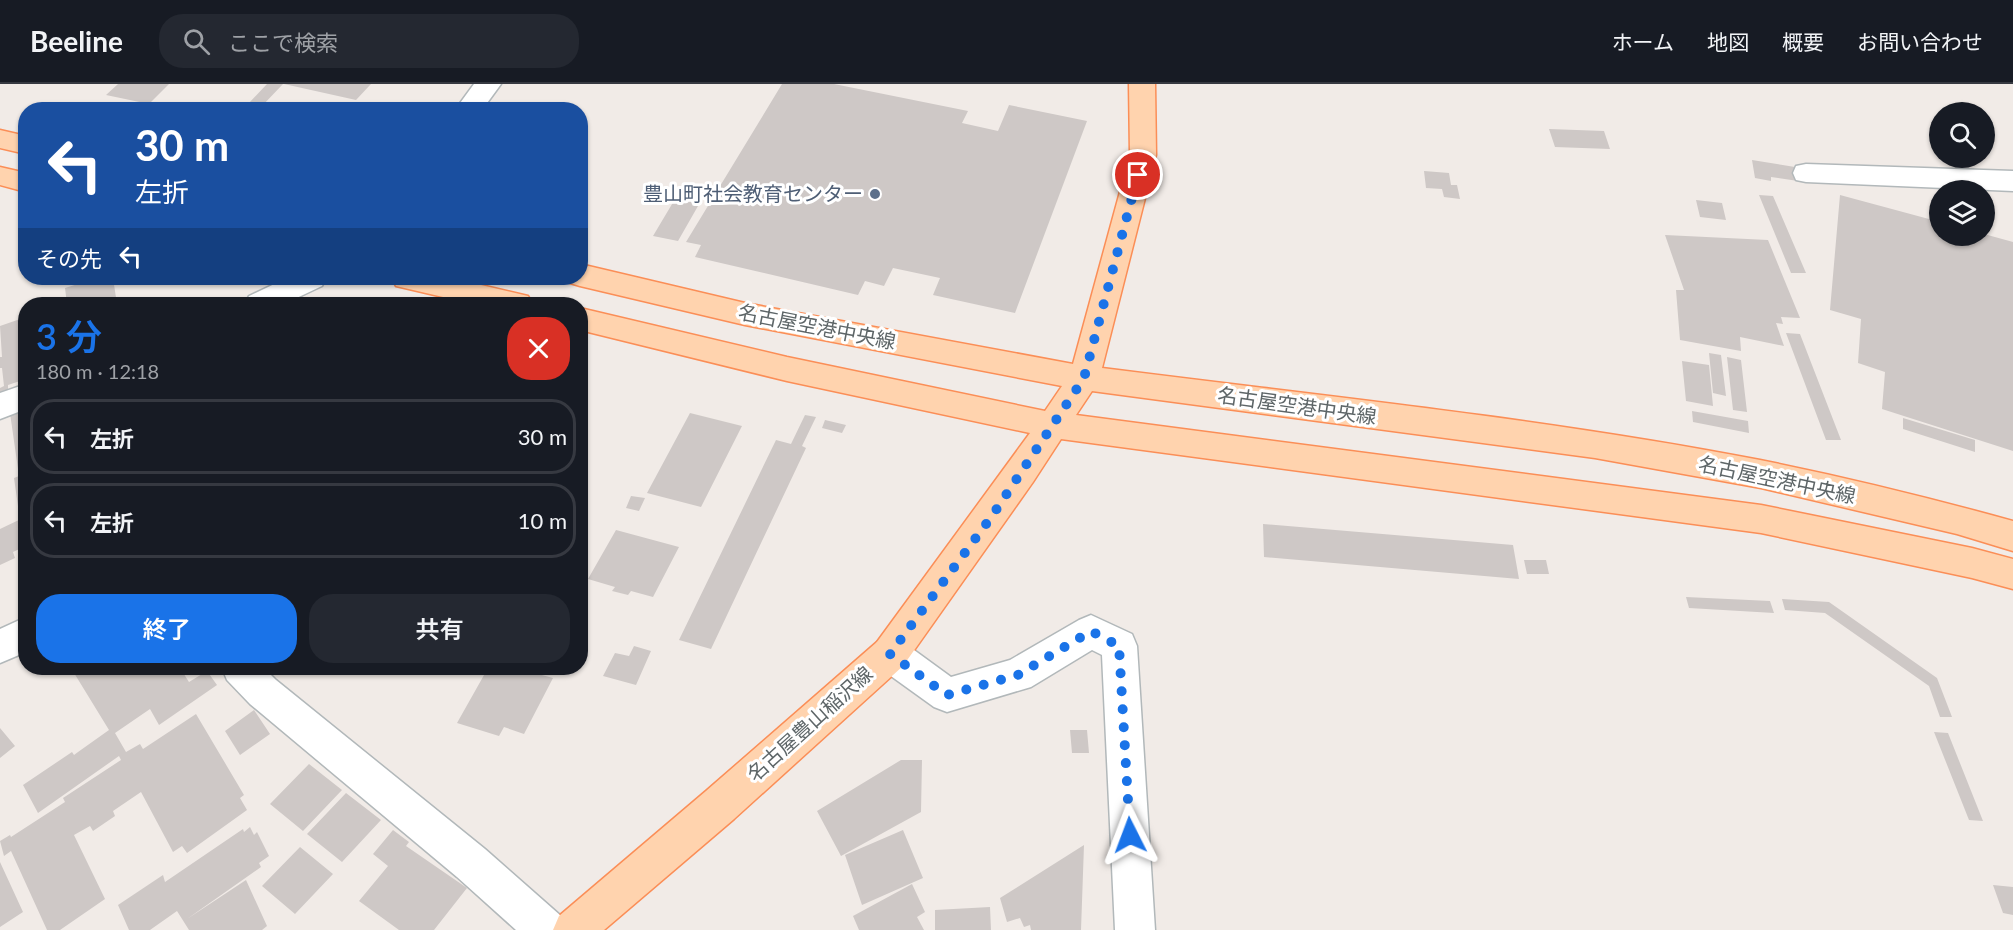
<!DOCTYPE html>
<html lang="ja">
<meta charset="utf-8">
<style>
body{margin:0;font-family:Lato,"Noto Sans JP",sans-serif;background:#242831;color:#f1f3f6;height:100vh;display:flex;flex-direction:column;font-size:22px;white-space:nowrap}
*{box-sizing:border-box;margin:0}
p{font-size:20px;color:#9ea1a6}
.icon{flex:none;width:33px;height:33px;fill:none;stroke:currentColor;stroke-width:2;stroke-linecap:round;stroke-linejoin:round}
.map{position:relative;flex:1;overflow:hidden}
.details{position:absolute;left:18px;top:213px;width:570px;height:378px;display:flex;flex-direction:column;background:#171b24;border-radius:24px;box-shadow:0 2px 4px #0004}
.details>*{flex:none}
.banner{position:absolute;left:18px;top:18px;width:570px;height:183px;border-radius:24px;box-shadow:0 2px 4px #0004;background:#1a4fa0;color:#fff;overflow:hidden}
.controls{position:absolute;left:1929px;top:18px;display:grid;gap:12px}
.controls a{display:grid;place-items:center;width:66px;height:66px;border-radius:50%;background:#171b24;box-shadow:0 2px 4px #0004;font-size:30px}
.pin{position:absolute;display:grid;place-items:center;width:51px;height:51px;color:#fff;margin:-26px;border:3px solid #fff;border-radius:50%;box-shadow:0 2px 6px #0007}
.me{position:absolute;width:66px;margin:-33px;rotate:357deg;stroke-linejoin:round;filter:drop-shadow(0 0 4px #0008)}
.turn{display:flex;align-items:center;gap:21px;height:126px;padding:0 18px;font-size:27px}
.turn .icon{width:78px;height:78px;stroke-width:2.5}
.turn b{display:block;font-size:42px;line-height:51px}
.then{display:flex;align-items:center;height:57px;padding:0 18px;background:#0003;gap:12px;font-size:22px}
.round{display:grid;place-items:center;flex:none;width:63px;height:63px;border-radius:24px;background:#242831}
.headline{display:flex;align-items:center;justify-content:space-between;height:102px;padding:0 18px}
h1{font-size:36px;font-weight:600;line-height:45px;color:#1a73e8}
.button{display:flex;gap:12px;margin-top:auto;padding:12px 18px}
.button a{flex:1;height:69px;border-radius:24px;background:#1a73e8;color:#fff;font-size:24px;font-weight:600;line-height:69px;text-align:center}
.button a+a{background:#242831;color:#f1f3f6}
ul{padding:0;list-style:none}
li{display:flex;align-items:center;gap:18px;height:75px;margin:0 12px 9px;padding:0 6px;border:3px solid #363941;border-radius:24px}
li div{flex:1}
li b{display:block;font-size:22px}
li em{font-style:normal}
header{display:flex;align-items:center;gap:36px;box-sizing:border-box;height:84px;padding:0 30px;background:#171b24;border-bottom:2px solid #363941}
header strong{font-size:28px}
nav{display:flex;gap:33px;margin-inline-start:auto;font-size:21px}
.search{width:420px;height:54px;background:#242831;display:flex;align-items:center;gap:15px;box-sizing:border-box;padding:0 21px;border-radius:24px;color:#9ea1a6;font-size:22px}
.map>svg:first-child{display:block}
.building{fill:#cec8c6}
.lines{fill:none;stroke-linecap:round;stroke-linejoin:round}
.minor-casing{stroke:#b2b8ba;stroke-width:3}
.major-casing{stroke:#fb8e57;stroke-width:3}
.minor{fill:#fff;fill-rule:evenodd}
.major{fill:#ffd3ae;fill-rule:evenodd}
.route{stroke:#1a73e8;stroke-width:10;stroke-dasharray:0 18}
.service-dot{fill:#5c6f8a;stroke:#fff;stroke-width:2}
.labels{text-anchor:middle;stroke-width:6;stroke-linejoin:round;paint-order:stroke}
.service-label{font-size:20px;fill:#4e5e75;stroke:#fff;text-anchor:end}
.street-label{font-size:20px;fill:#5e6668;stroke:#fff}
</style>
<header>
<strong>Beeline</strong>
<div class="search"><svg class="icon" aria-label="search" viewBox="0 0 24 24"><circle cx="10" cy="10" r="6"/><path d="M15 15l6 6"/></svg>ここで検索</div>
<nav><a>ホーム</a><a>地図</a><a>概要</a><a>お問い合わせ</a></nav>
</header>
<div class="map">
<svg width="2013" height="846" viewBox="0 0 2013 846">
<rect width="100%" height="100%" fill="#f1ebe7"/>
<!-- building -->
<path class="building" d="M118,0H169L149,20L106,11Z
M267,0H283L262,22L249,19Z
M284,0H371L356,16Z
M782,0H834L968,27L962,39L998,47L1009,21L1087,37L1015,229L933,211L940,194L893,184L884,202L865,197L858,211L695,173L701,161L686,158Z
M1549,45L1604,47L1610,65L1555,63Z
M1752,76L1795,83L1798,97L1771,93V97L1755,94Z
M1424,87L1449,89L1451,101H1457L1460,115L1444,113L1442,105L1426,104Z
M678,110L702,115L678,157L653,152Z
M1759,111L1773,112L1806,189H1791Z
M1840,111L1940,138V152L1984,150L2013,158V367L1882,325L1885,288L1858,279L1861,235L1830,226Z
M1696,116L1722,119L1726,136L1700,133Z
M1665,151L1768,156L1800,234L1781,233L1783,240L1776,239L1784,262L1740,253L1741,267L1680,256L1676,206H1684Z
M97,194H113L117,220H67L65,204Z
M302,211L307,220H279Z
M26,233V295L8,301V311L0,314V304L4,302L2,284H0V273H2L0,242Z
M1786,249L1800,250L1841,356H1826Z
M1709,269L1721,271L1726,312L1713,309Z
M1727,273L1741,276L1747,328L1733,326Z
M1682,277L1709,281L1713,322L1686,317Z
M26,323V426L19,429L14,394L19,392L10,329Z
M1692,327L1748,337L1749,349L1693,338Z
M690,329L742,342L701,423L647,409Z
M805,331L816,333L802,362L806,364L711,565L679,556L776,356L791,360Z
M1903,334L1975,356V368L1903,345Z
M825,336L846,341L842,349L822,344Z
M631,412L645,414L639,427L626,424Z
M23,434L26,462L13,468L15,474L0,481V445Z
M1263,440L1513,461L1519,495L1264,473Z
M616,446L679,463L653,513L631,507L628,511L612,507L615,503L588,495Z
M1524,476H1546L1549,490H1527Z
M1686,513L1770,517L1774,529L1689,524Z
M1782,515L1829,518L1937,594L1952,633H1940L1929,602L1825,529L1785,526Z
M634,562L651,567L636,601L603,592L615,569L629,572Z
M71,584H180L189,598L207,587L217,601L159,641L150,625L115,649L126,668L140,660L143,665L196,630L244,711L240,714L247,726L187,769L182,762L173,768L141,708L113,727L115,732L93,747L90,742L74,751L105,815L60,846H47L11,767L4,772L0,757L10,751L11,753L65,718L63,714L121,676L119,672L38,729L23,701L72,668L74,671L78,668L109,646Z
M488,584H516L553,594L524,650L504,643L499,652L457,639Z
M254,626L270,650L240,671L225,647Z
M0,644L15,662L0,674Z
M1070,646H1087L1089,669H1072Z
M1934,648L1948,649L1983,737L1969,736Z
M901,676H922L921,728L841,772L817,727Z
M309,680L342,706L303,747L270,720Z
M346,709L381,736L342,778L307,750Z
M250,743L254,751L257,748L269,772L259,779L261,783L187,835L246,796L267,842L262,846H189L177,827L150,846H129L118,821L163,791L165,798L243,745L244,748Z
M393,746L409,758L406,762L467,804L434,846H399L359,817L388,782L373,770Z
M903,746L923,794L862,821L845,771Z
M1084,761L1081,846H1031L1030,841L1024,843L1020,834L1007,838L1000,814Z
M300,763L333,790L295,830L262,802Z
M0,778L23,828L0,843Z
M912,800L925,828L917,833L924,846H859L853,832Z
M1993,801L2013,803V831L2003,829Z
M990,823L991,846H935V826Z"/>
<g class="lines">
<!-- minor casing -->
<g class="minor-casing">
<path id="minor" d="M474,0H501L482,26H455Z
M1806,80L2013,87V107L1806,98L1796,96L1793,89L1796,82Z
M287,194H326L322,202L284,220H245L249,212Z
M26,300V325L0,335V309Z
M1091,531L1132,550L1137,562L1155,846H1115L1102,571L1092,566L1031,603L947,628L934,623L877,582L872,570L877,558L890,553L903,558L951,593L1010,576L1079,536Z
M26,533V568L0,579V545Z
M222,584H264L276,596L485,765L561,832L567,846H516L457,793L250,620L227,596Z"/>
</g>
<!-- major casing -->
<g class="major-casing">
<path id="major" d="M1129,0H1155L1156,71L1102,284C1320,312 1544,334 1760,376C1845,393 1930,414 2013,437V467L1957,450L1761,404L1595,374L1092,307L1076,331L1761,421L1972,464L2013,475V505L1972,494L1761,449L1061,355L1033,398L903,582L734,735L604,846H553L559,832L706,707L877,558L1030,349L787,297L580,246V224L787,273L1045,327L1062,302L745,241L580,202L570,199L567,194H580V180L745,219L1073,280L1130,71Z
M0,46L26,52V70L0,64Z
M0,83L26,89V108L0,101Z
M392,194H451L528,212L533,220H473L396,202Z"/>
</g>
<!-- minor -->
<use href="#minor" class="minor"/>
<!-- major -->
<use href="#major" class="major"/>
</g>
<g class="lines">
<!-- route -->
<path class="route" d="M1130,751L1119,562L1091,547L1018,591L947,611L890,570L992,432L1084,294L1138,91"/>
</g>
<!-- markers -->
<circle class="service-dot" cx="875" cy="110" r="6"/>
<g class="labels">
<!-- service labels -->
<g class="service-label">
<text x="863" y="117">豊山町社会教育センター</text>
</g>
<!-- street labels -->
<g class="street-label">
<text transform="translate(817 243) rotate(11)" y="7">名古屋空港中央線</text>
<text transform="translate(1297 322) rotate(8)" y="7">名古屋空港中央線</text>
<text transform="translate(1777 396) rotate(12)" y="7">名古屋空港中央線</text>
<text transform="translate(810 640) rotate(-42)" y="7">名古屋豊山稲沢線</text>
</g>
</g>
</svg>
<div class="controls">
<a><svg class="icon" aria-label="search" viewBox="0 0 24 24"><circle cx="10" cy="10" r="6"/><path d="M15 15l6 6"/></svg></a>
<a><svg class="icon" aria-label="layers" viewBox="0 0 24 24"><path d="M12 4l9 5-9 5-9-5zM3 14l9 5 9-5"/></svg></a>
</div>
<div class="pin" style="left:1138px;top:91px;background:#d93025"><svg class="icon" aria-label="arrive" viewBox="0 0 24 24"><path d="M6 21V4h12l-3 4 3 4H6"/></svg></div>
<svg class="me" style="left:1130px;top:751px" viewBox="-20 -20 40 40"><path d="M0-17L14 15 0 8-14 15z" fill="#1a73e8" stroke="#fff" stroke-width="4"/></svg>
<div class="banner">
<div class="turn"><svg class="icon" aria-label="left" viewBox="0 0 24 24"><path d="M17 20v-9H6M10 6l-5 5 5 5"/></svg><div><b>30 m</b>左折</div></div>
<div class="then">その先<svg class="icon" aria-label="left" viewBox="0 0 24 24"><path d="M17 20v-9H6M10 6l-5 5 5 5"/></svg></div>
</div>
<section class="details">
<div class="headline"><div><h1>3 分</h1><p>180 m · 12:18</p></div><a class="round" style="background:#d93025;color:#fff"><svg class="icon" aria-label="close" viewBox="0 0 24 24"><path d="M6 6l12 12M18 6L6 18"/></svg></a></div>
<ul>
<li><svg class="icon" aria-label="left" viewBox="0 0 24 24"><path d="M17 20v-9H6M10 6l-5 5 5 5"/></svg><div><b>左折</b></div><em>30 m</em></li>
<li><svg class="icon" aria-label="left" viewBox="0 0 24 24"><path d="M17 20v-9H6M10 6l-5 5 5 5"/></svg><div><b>左折</b></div><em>10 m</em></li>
</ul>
<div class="button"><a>終了</a><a>共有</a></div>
</section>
</div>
